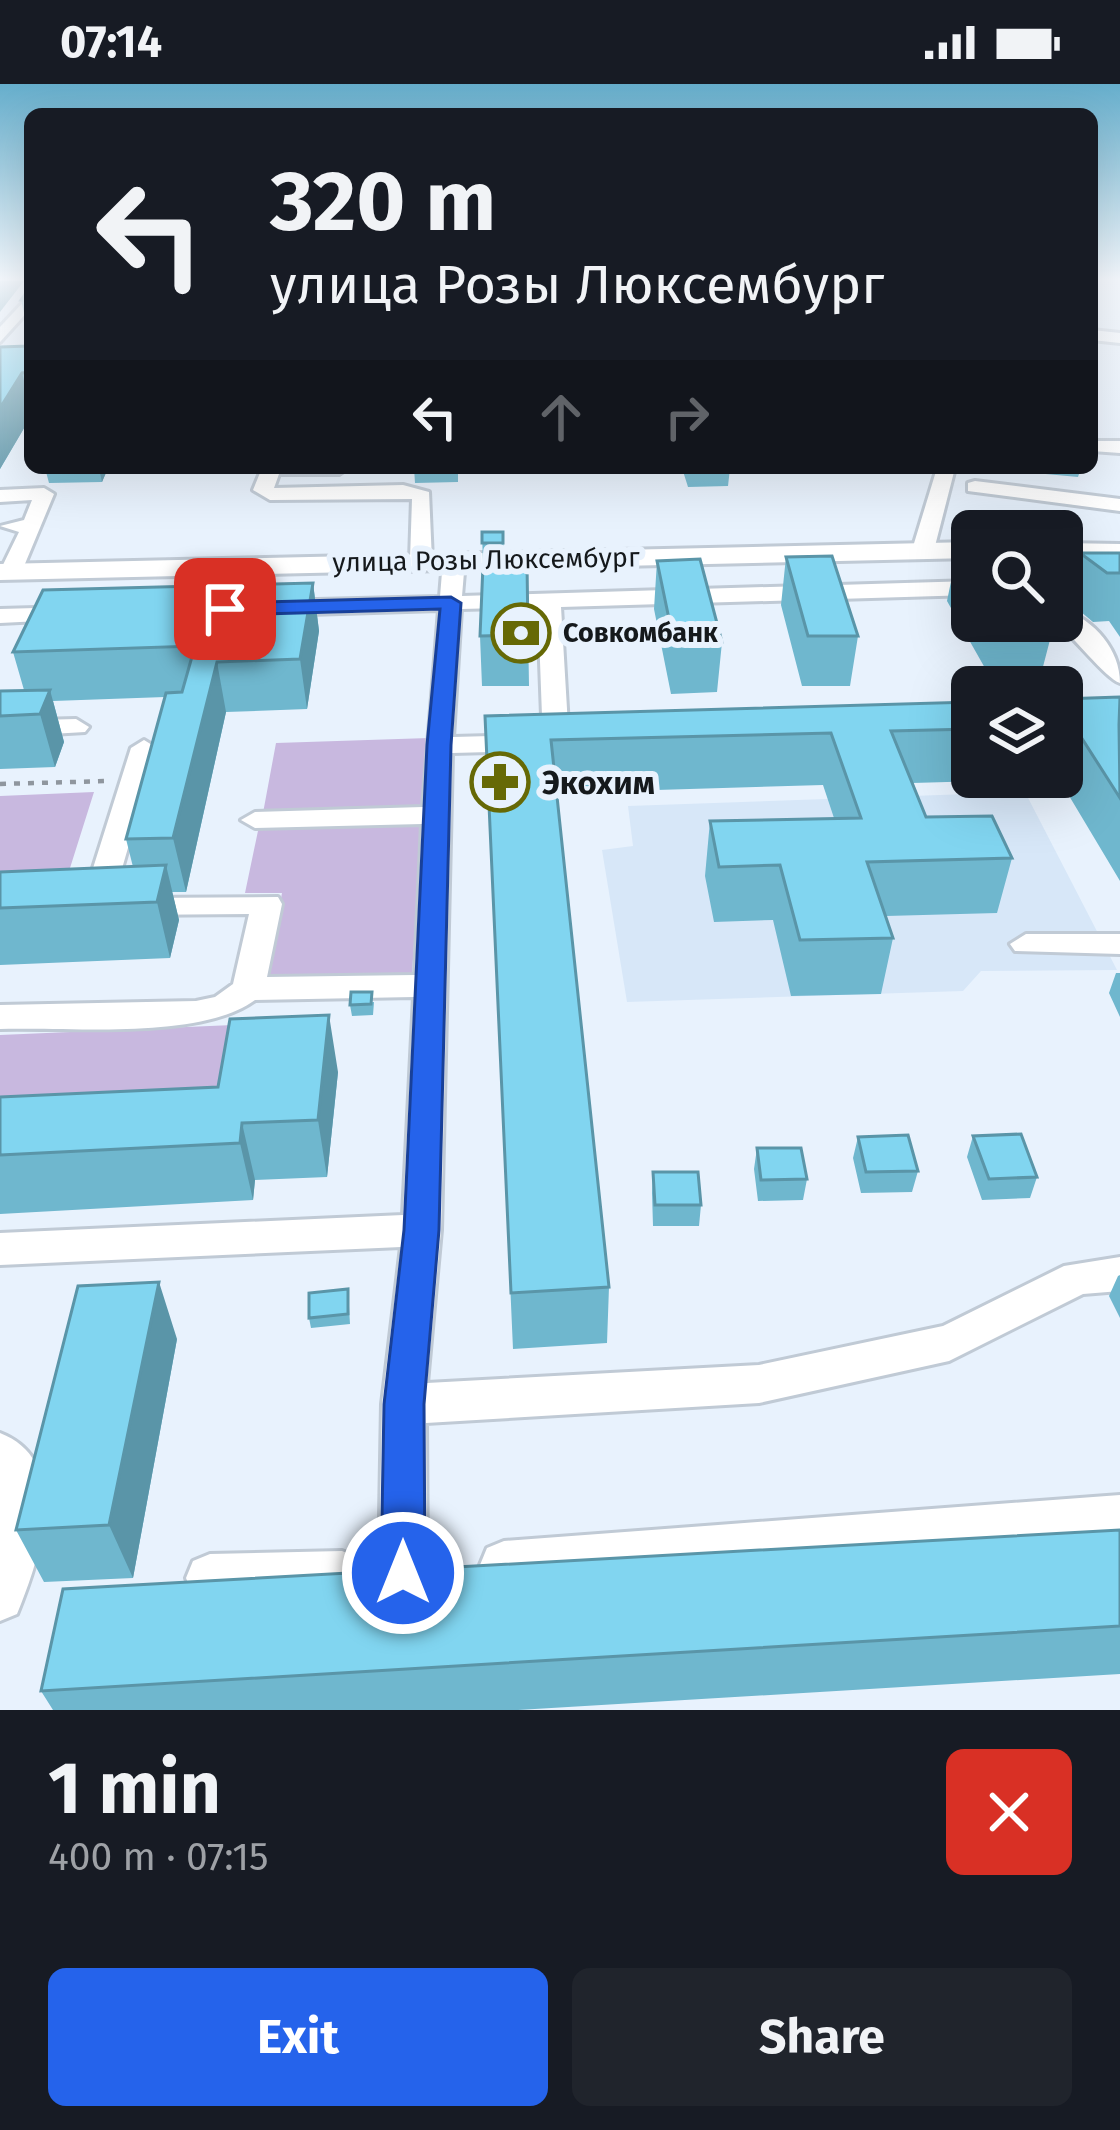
<!DOCTYPE html>
<meta charset="utf-8">
<style>
body{margin:0;font-family:"Fira Sans",sans-serif;background:#20242c;color:#f1f3f6;height:100vh;display:flex;flex-direction:column;font-size:45px;white-space:nowrap}
*{box-sizing:border-box;margin:0}
p{font-size:39px;color:#9ea1a6}
.icon{flex:none;width:66px;height:66px;fill:none;stroke:currentColor;stroke-width:2;stroke-linecap:round;stroke-linejoin:round}
.map{position:relative;height:1626px;overflow:hidden}
.drawer{display:flex;flex-direction:column;background:#171b24;flex:1}
.drawer>*{flex:none}
.hud{position:absolute;left:24px;top:24px;width:1074px;height:366px;border-radius:18px;box-shadow:0 12px 48px #0002;background:#171b24;color:#f1f3f6;overflow:hidden}
.tools{position:absolute;left:951px;top:426px;display:grid;gap:24px}
.tools a{display:grid;place-items:center;width:132px;height:132px;border-radius:18px;background:#171b24;box-shadow:0 12px 48px #0002;font-size:60px}
.pin{position:absolute;display:grid;place-items:center;width:102px;height:102px;color:#fff;margin:-51px;border-radius:24px;box-shadow:0 6px 18px #0006}
.me{position:absolute;width:132px;margin:-66px;rotate:0deg;stroke-linejoin:round;filter:drop-shadow(0 0 9px #0008)}
.turn{display:flex;align-items:center;gap:42px;height:252px;padding:0 48px;font-size:54px}
.turn .icon{width:156px;height:156px;stroke-width:2.5}
.turn b{display:block;font-size:84px;line-height:102px}
.lanes{display:flex;align-items:center;height:114px;padding:0 48px;background:#0003;justify-content:center;gap:60px;direction:ltr}
.lanes .off{opacity:.35}
.round{display:grid;place-items:center;flex:none;width:126px;height:126px;border-radius:18px;background:#20242c}
.overview{display:flex;align-items:center;justify-content:space-between;height:204px;padding:0 48px}
h1{font-size:72px;font-weight:700;line-height:90px}
.action{display:flex;gap:24px;margin-top:auto;padding:24px 48px}
.action a{flex:1;height:138px;border-radius:18px;background:#2563eb;color:#fff;font-size:48px;font-weight:700;line-height:138px;text-align:center}
.action a+a{background:#20242c;color:#f1f3f6}
.status{display:flex;justify-content:space-between;align-items:center;height:84px;padding:0 60px;background:#171b24;direction:ltr}
.status svg{height:33px;fill:currentColor}
.map>svg:first-child{display:block}
.built{fill:#d7e7f8}
.green{fill:#c8b8df}
.lines{fill:none;stroke-linecap:round;stroke-linejoin:round}
.minor-casing{stroke:#c0cad5;stroke-width:6}
.major-casing{stroke:#c0cad5;stroke-width:6}
.path{stroke:#8f969e;stroke-width:4.5;stroke-dasharray:6 8;stroke-linecap:butt}
.minor{fill:#fff;fill-rule:evenodd}
.major{fill:#fff;fill-rule:evenodd}
.wall{fill:#6fb7ce}
.shaded-wall{fill:#5a95a8}
.building{fill:#81d5f0;stroke:#5a95a8;stroke-width:3}
.route{fill:#2563eb;stroke:#184099;stroke-width:3}
.labels{text-anchor:middle;stroke-width:12;stroke-linejoin:round;paint-order:stroke}
.far-street-label{font-size:27px;fill:#15191c;stroke:#e8f2fd}
.far-poi-label{font-size:27px;font-weight:bold;fill:#15191c;stroke:#e8f2fd;text-anchor:start}
.poi-label{font-size:33px;font-weight:bold;fill:#15191c;stroke:#e8f2fd;text-anchor:start}
</style>
<div class="status"><b>07:14</b><svg viewBox="0 0 49 12"><path d="M0 12V9h3v3zM5 12V6h3v6zM10 12V3h3v9zM15 12V0h3v12zM26 1h20v11H26zM47 4h2v5h-2z"/></svg></div>
<div class="map">
<svg width="1120" height="1626" viewBox="0 0 1120 1626">
<rect width="100%" height="100%" fill="#e8f2fd"/>
<!-- built -->
<path class="built" d="M1025,708L1117,886L981,887L963,907L627,918L602,766L633,762L628,722Z"/>
<!-- green -->
<path class="green" d="M429,654L426,723L263,729L276,659Z
M94,708L64,803L0,806V712Z
M422,739L412,890L266,894L282,809H245L259,742Z
M233,941L221,1008L0,1018V951Z"/>
<g class="lines">
<!-- minor casing -->
<g class="minor-casing">
<path id="minor" d="M30,211V225L0,258V243Z
M1092,246L1120,249V259L1092,256Z
M1092,357H1120V369L1092,367Z
M262,384H348L339,390H279L274,404L403,401L429,408L432,477L421,483L410,477L412,415L270,416L253,406Z
M937,384H955L934,466L923,472L912,466Z
M975,397L1120,415V427L968,407V399Z
M0,406L44,404L54,410L22,487L11,493L0,487L19,448L0,442L24,436L32,416L0,418Z
M454,470L465,476L462,512L972,497V511L561,523L569,659L556,667L543,659L538,523L461,525L453,653L528,651L541,659L528,667L452,669L441,1146L427,1299L759,1281L943,1242L1064,1182L1120,1173V1207L1083,1210L949,1277L759,1319L426,1339L427,1489L420,1506L403,1513L386,1506L379,1489L382,1320L401,1163L0,1181V1149L403,1131L414,913L255,916C202,956 68,943 0,945V921L196,917L215,913L233,900L249,830L127,831L123,824L138,814L278,813L282,820L267,893L415,891L422,740L255,744L241,736L255,728L423,723L439,526L276,531L265,524L276,517L440,513L443,476Z
M1120,498V512L1062,513V499Z
M72,523L83,530L80,535L0,539V525Z
M1062,525C1095,536 1120,566 1120,599C1105,594 1073,551 1054,537H1062Z
M76,635L89,643L85,648L0,653V637Z
M144,656L157,664L112,819L97,829L86,826L82,819L131,664Z
M1026,850H1120V870L1015,867L1010,860Z
M0,1349C74,1378 39,1476 17,1530L0,1537Z
M1120,1411V1457L504,1505L487,1498L480,1481L487,1464L504,1457Z
M342,1467L359,1474L366,1491L359,1508L342,1515L210,1518L193,1511L186,1494L193,1477L210,1470Z"/>
</g>
<!-- major casing -->
<g class="major-casing">
<path id="major" d="M972,458V474L0,496V480Z
M1062,459L1120,460V476L1062,475Z"/>
</g>
<!-- path -->
<path class="path" d="M0,700L108,697"/>
<!-- minor -->
<use href="#minor" class="minor"/>
<!-- major -->
<use href="#major" class="major"/>
</g>
<!-- wall -->
<path class="wall" d="M30,203V254L21,216Z
M30,259V334L0,385V263L28,262Z
M45,384H108L102,398L49,399Z
M226,384H259L255,388L227,389Z
M414,384H458V398L415,399Z
M682,384H730L728,402L688,403Z
M1014,384H1081L1078,393L1014,387Z
M482,448H503L504,480L527,479L529,602H482L480,552L483,481Z
M1080,469H1120V553L1109,537L1093,538L1068,517Z
M786,473L858,552L850,602H802L781,521Z
M956,473H972V537H1050L1048,547L1051,552L1039,598L994,600L947,517Z
M657,477L722,558L717,608L671,610L654,525Z
M313,499L319,547L307,625L226,628L186,808H172L179,836L170,874L0,881V788L133,783L126,755L165,613L53,617L64,658L55,683L0,685V607L24,606L13,568Z
M1120,613V797L1059,695L912,699L926,733L1012,774L997,829L886,832L893,854L881,910L791,912L773,836L714,838L705,792L710,737L834,734L823,701L557,709L609,1203L607,1259L513,1265L485,632L972,618V693H1062V615Z
M1116,889H1120V933L1109,909Z
M374,918L373,931L352,932L350,921Z
M338,988L327,1093L255,1096L253,1116L0,1130V1013L218,1003Z
M973,1052L1037,1093L1030,1114L982,1116L967,1073Z
M858,1053L918,1087L912,1108L861,1109L853,1074Z
M757,1064L807,1095L803,1116L758,1117L754,1085Z
M653,1088L701,1121L699,1142H653L652,1109Z
M1120,1191V1234L1109,1212L1118,1192Z
M348,1205L350,1240L311,1244L309,1234Z
M177,1255L133,1494L44,1498L16,1446Z
M1120,1446V1590L518,1626H53L41,1607Z"/>
<!-- shaded-wall -->
<path class="shaded-wall" d="M0,197H24L0,228Z
M22,289L30,319V334L0,385V324Z
M99,384H108L102,398Z
M313,499L319,547L307,625L300,575Z
M217,578L226,628L186,808L173,754Z
M50,606L64,658L55,683L40,630Z
M166,781L179,836L170,874L157,818Z
M329,931L338,988L327,1093L318,1036Z
M242,1039L255,1096L253,1116L240,1059Z
M159,1198L177,1255L133,1494L109,1441Z"/>
<!-- building -->
<path class="building" d="M30,203V216H21Z
M30,259V288L22,289L0,324V263L28,262Z
M482,448H503V459H482Z
M1080,469H1120V489H1107Z
M832,472L858,552H808L786,473Z
M956,473H972V499Z
M700,475L722,558L674,559L657,477Z
M527,479L528,551L480,552L483,481Z
M313,499L300,575L217,578L173,754L126,755L166,609L182,608L195,562L13,568L43,506Z
M995,537H1041L1051,552L1005,553Z
M50,606L40,630L0,632V607Z
M1120,613L1119,641L1120,714L1074,642H1062V615Z
M972,618V645L891,647L926,733L992,732L1012,774L867,778L893,854L800,856L780,781L719,783L710,737L861,734L831,649L551,656L609,1203L511,1209L485,632Z
M166,781L157,818L0,824V788Z
M351,908H372L371,920L350,921Z
M329,931L318,1036L242,1039L240,1059L0,1071V1013L218,1003L230,935Z
M1021,1050L1037,1093L989,1095L973,1052Z
M908,1051L918,1087L866,1088L858,1053Z
M757,1064H801L807,1095L761,1096Z
M653,1088H698L701,1121H655Z
M159,1198L109,1441L16,1446L78,1202Z
M348,1205V1230L309,1234V1209Z
M1120,1446V1542L41,1607L63,1505Z"/>
<!-- sky -->
<linearGradient id="sky" x2="0" y2="1"><stop stop-color="#66aecc"/><stop offset="0.46" stop-color="#f5f9fe"/><stop offset="1" stop-color="#f5f9fe" stop-opacity="0"/></linearGradient>
<rect width="1120" height="424" fill="url(#sky)"/>
<!-- route -->
<path class="route" d="M451,513L461,519L451,661L439,1146L424,1320L425,1489L418,1504L403,1511L388,1504L381,1489L384,1320L404,1146L427,661L440,525L225,531L215,525L225,519Z"/>
<!-- icons -->
<defs>
<g id="bank-ring" transform="scale(3)"><circle r="9.5" fill="#e8f2fd" stroke="#666906" stroke-width="1.5"/><path d="M-6-4H6V4H-6ZM0-2.3a2.3 2.3 0 1 0 0 4.6a2.3 2.3 0 1 0 0-4.6Z" fill="#666906"/></g>
<g id="pharmacy-ring" transform="scale(3)"><circle r="9.5" fill="#e8f2fd" stroke="#666906" stroke-width="1.5"/><path d="M-2-6h4v4h4v4h-4v4h-4v-4h-4v-4h4Z" fill="#666906"/></g>
</defs>
<g fill-rule="evenodd">
<use href="#bank-ring" x="521" y="549"/>
<use href="#pharmacy-ring" x="500" y="698"/>
</g>
<g class="labels">
<!-- far-street labels -->
<g class="far-street-label">
<text transform="translate(486 476) rotate(-1)" y="9">улица Розы Люксембург</text>
</g>
<!-- far-poi labels -->
<g class="far-poi-label">
<text x="563" y="558">Совкомбанк</text>
</g>
<!-- poi labels -->
<g class="poi-label">
<text x="542" y="710">Экохим</text>
</g>
</g>
</svg>
<div class="tools">
<a><svg class="icon" aria-label="search" viewBox="0 0 24 24"><circle cx="10" cy="10" r="6"/><path d="M15 15l6 6"/></svg></a>
<a><svg class="icon" aria-label="layers" viewBox="0 0 24 24"><path d="M12 4l9 5-9 5-9-5zM3 14l9 5 9-5"/></svg></a>
</div>
<div class="pin" style="left:225px;top:525px;background:#d93025"><svg class="icon" aria-label="arrive" viewBox="0 0 24 24"><path d="M6 21V4h12l-3 4 3 4H6"/></svg></div>
<svg class="me" style="left:403px;top:1489px" viewBox="-20 -20 40 40"><circle r="17" fill="#2563eb" stroke="#fff" stroke-width="3"/><path d="M0-11L8 9 0 5-8 9z" fill="#fff"/></svg>
<div class="hud">
<div class="turn"><svg class="icon" aria-label="left" viewBox="0 0 24 24"><path d="M17 20v-9H6M10 6l-5 5 5 5"/></svg><div><b>320 m</b>улица Розы Люксембург</div></div>
<div class="lanes"><svg class="icon" aria-label="left" viewBox="0 0 24 24"><path d="M17 20v-9H6M10 6l-5 5 5 5"/></svg><svg class="icon off" aria-label="ahead" viewBox="0 0 24 24"><path d="M12 20V5M6 11l6-6 6 6"/></svg><svg class="icon off" aria-label="right" viewBox="0 0 24 24"><path d="M7 20v-9h11M14 6l5 5-5 5"/></svg></div>
</div>
</div>
<section class="drawer">
<div class="overview"><div><h1>1 min</h1><p>400 m · 07:15</p></div><a class="round" style="background:#d93025;color:#fff"><svg class="icon" aria-label="close" viewBox="0 0 24 24"><path d="M6 6l12 12M18 6L6 18"/></svg></a></div>
<div class="action"><a>Exit</a><a>Share</a></div>
</section>
